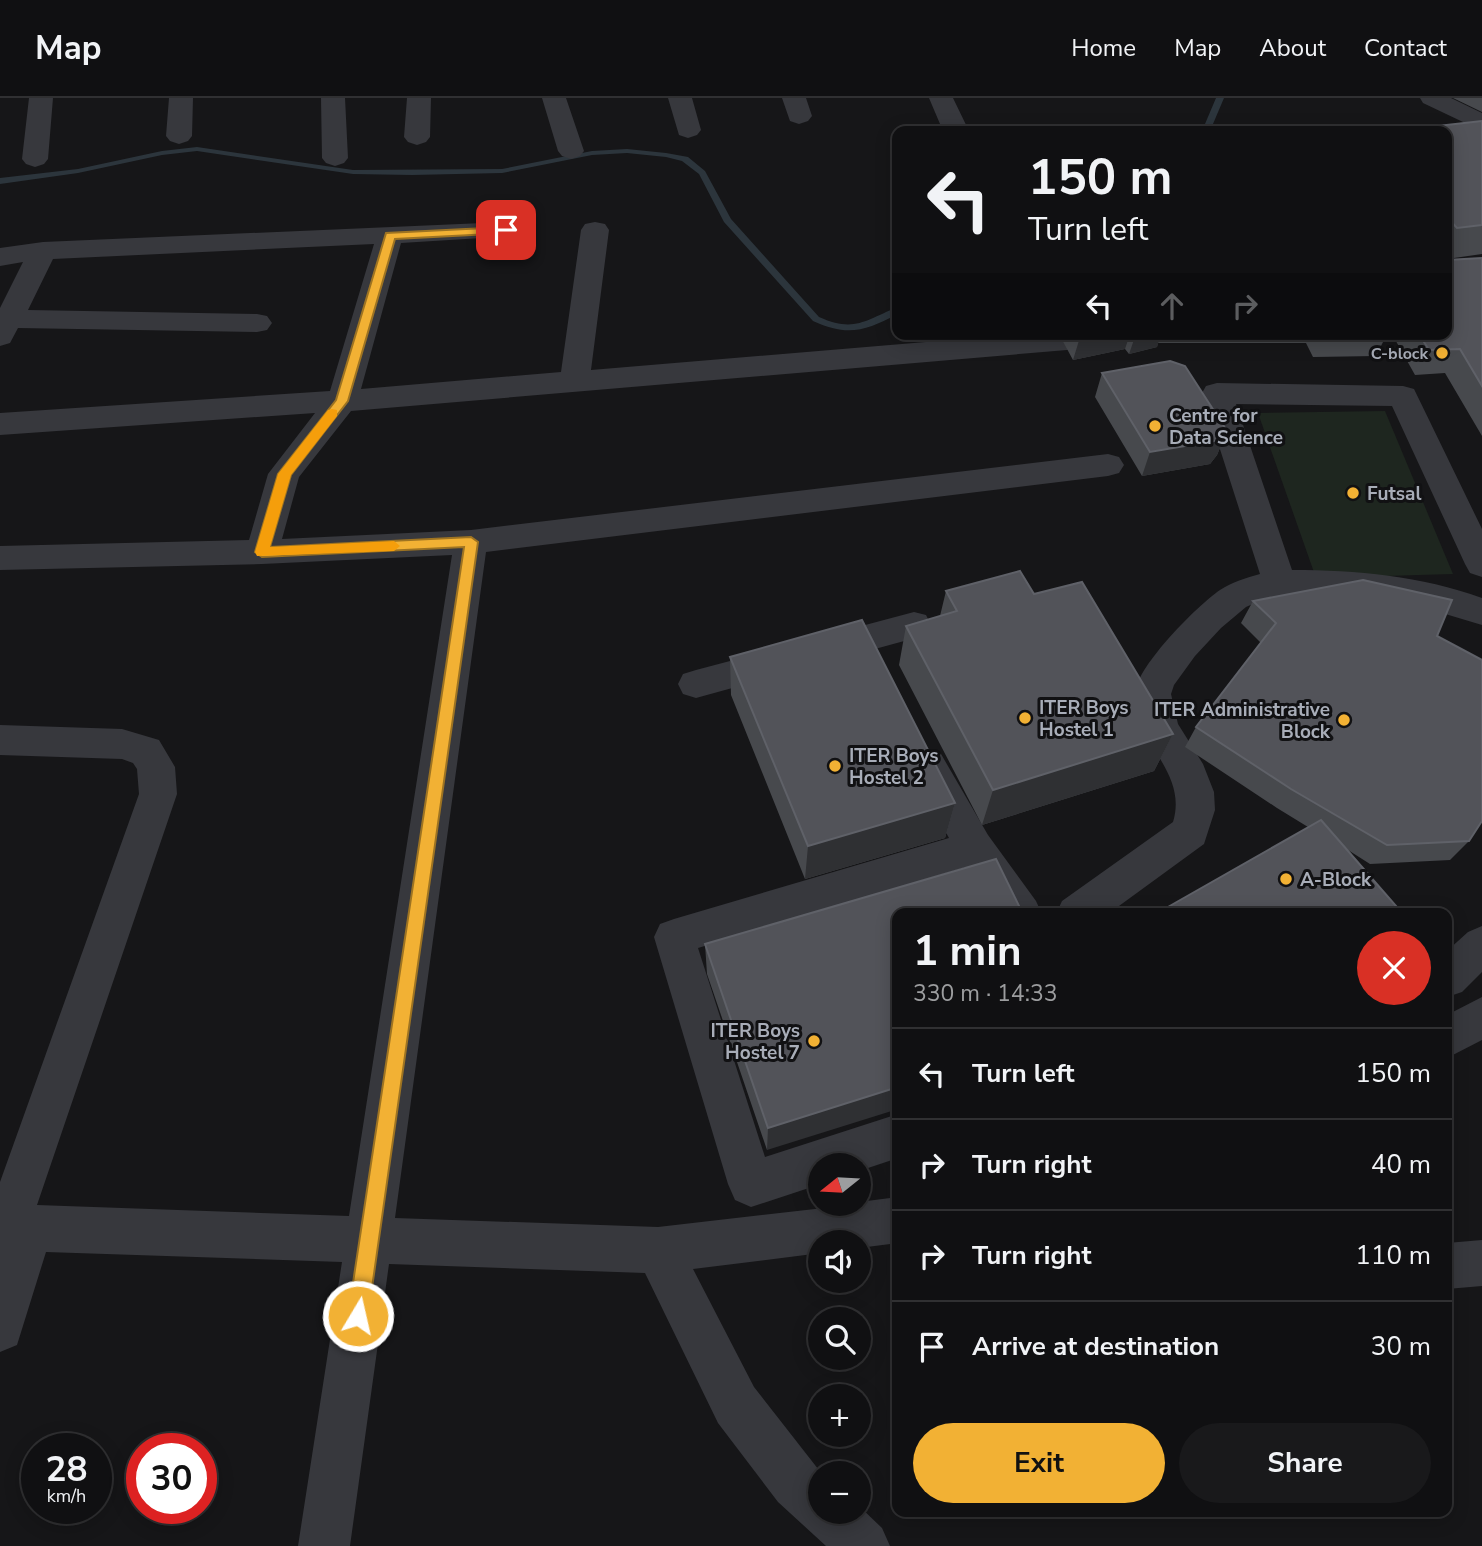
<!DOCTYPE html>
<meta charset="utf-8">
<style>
body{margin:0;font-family:"Nunito Sans",sans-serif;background:#19191b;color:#f1f3f6;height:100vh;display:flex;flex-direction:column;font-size:26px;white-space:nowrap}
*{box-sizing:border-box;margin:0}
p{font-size:23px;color:#9c9d9f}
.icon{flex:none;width:38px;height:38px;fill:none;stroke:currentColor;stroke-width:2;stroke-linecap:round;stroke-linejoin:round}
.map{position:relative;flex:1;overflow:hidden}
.details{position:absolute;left:892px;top:810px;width:560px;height:609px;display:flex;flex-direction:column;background:#101012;border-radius:14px;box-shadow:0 4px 18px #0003,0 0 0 2px #303032}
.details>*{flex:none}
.hud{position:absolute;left:892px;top:28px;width:560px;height:214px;border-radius:14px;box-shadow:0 4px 18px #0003,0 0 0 2px #303032;background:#101012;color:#f1f3f6;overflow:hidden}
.needle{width:46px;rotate:252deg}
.controls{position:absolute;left:808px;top:1055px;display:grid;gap:14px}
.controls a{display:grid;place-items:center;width:63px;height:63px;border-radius:50%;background:#101012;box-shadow:0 4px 18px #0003,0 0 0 2px #303032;font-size:35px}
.speed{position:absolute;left:21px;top:1335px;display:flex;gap:14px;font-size:35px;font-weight:700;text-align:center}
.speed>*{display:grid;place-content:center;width:91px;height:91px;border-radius:50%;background:#101012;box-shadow:0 4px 18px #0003,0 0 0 2px #303032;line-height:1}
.speed small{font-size:18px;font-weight:400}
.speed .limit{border:10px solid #d22;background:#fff;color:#111}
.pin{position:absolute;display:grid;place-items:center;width:60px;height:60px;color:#fff;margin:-30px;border-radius:14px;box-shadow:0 4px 10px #0006}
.me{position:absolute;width:77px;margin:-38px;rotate:9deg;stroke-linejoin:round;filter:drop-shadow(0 0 5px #0008)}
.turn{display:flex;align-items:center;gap:24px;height:147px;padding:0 21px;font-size:32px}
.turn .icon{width:91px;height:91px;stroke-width:2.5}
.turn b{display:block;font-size:49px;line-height:60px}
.lanes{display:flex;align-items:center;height:66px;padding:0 21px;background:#0003;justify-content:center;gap:35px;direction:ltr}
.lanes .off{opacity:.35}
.round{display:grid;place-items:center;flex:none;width:74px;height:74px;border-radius:37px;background:#19191b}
.head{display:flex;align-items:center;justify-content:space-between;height:119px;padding:0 21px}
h1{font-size:42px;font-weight:700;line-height:52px}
.button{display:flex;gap:14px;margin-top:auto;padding:14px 21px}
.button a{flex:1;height:80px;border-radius:42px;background:#f2b134;color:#111;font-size:28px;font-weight:700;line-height:80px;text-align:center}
.button a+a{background:#19191b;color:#f1f3f6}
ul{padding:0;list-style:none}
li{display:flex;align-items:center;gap:21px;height:91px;padding:0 21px;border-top:2px solid #303032}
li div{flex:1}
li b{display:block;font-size:26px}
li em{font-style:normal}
header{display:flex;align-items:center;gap:42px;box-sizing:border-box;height:98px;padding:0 35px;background:#101012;border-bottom:2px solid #303032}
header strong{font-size:33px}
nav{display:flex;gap:38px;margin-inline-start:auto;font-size:24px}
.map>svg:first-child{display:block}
.green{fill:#1e261f}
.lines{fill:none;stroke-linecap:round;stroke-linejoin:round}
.stream{fill:#2c353c;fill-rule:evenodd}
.minor{fill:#37383d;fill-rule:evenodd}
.wall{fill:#47494d}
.shaded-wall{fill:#2f3033}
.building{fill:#525359;stroke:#5f6168;stroke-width:2}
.route{fill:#f2b134;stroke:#9d7322;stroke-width:2}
.slow{fill:#f59e0b}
.poi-dot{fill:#f2b134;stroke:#111113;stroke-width:2.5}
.labels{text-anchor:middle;stroke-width:6;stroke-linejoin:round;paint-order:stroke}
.far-poi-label{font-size:16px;font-weight:bold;fill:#a8adb8;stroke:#111113;text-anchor:end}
.poi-label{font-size:19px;font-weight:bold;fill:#a8adb8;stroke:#111113;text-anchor:start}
</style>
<header>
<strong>Map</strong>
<nav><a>Home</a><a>Map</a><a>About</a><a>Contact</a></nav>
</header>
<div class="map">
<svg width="1482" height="1448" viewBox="0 0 1482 1448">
<rect width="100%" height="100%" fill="#161618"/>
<!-- green -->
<path class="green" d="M1385,313L1453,476L1316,480L1258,315Z"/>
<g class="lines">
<!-- stream -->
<path class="stream" d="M1216,0H1224L1210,33H1202Z
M197,49L353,72L502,71L592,53L627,51L666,55L688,59L705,73L731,121L819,219C855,235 865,222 898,209V216C865,233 848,239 813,223L724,124L699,76L682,63L666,59L627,55L592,57L502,75L412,77L353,76L197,53L162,57L78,75L0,86V80L78,71L162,53Z"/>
<!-- minor -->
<path class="minor" d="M29,0H53L48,61L44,66L35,69L26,66L22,61Z
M169,0H193L192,38L188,43L179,46L170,43L166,38Z
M321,0H345L348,60L344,65L335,68L326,65L322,60Z
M407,0H431L430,39L426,44L417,47L408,44L404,39Z
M542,0H566L584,53L580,58L571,61L562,58L558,53Z
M668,0H692L701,32L697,37L688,40L679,37Z
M782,0H806L812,18L808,23L799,26L790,23Z
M929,0H953L969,33H943Z
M1420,0H1451L1482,15V33L1423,5Z
M506,124L516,126L520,132L516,138L401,145L361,291L561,274L581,132L585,126L595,124L605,126L609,132L591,272L1021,236H1078L1082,242L1077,249L1067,252L351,313L299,379L282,441L471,432L1108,356L1119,359L1124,367L1119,375L1108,378L486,454L395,1120L658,1129L859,1106V1104L898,1099V1145L859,1150V1144H821V1155L693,1171L754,1289L822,1376L821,1414H859V1408L882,1430L890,1448H826L778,1404L718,1325L645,1175L389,1166L350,1448H298L342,1164L46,1154L17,1247L0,1254V1084L139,696L137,671L133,665L122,661L0,657V627L122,631L159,642L175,669L177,696L37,1107L349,1118L452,457L262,466L0,472V448L249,442L268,376L315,315L0,337V315L330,293L374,146L53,161L28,212L257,216L267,218L272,225L267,232L257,234L18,230L10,245L0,248V210L23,164L0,168V150L43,144Z
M1217,285L1403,288L1414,291L1482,431V479L1470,475L1465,466L1392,308L1236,306L1292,472C1357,472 1421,478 1482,500V527L1422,509L1363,501L1278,498L1264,501L1246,509L1221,530L1195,558L1174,587L1171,596L1178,626L1203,666L1214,694L1215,712L1204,746L1108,816H1056L1062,803L1173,724C1186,681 1149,655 1138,616C1136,610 1135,601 1135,594C1139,566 1197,508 1220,492C1232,484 1246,480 1260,476L1202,295L1206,288Z
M914,514L926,517L931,527L926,537L696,600L683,596L678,586L683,576L696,572Z
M928,651L941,656L988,737L1036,803L1042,816H998L966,769L698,850L765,1059L898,1016V1060L859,1073V1068H821V1086L751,1109L735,1102L728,1086L654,839L660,826L674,821L949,740L909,667L915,656Z
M1482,828V874L1462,894L1447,899V853L1468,834Z
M1482,899V942L1447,960V917Z
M1482,1142V1188L1447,1191V1145Z"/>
</g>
<!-- wall -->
<path class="wall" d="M1453,0H1482V14Z
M1482,23V156L1447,161V33Z
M1482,160V338L1445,275L1415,277L1392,236H1447Z
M1061,236H1387L1376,258L1313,259L1306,245H1158L1157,249L1129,256L1125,251L1073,262L1060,238Z
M1102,275L1227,333L1217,357L1210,366L1142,378L1095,299Z
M946,493L1034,496L1173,636L1154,673L982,727L899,567L906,528L940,518Z
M1253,503L1437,538L1469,743L1450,762L1370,766L1348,752L1403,816H1164L1168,809L1308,729L1277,710L1185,649L1196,629L1261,545L1241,525Z
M730,559L955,705L945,740L805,781L731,597Z
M996,761L767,1052L707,876L705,846Z"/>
<!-- shaded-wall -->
<path class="shaded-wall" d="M1081,236H1130L1125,251L1073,262Z
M1136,236H1161L1157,249L1129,256Z
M1227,333L1217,357L1210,366L1142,378L1150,354Z
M1173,636L1154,673L982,727L993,692Z
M955,705L945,740L805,781L808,748Z
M898,989V1011L767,1052L768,1030Z"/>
<!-- building -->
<path class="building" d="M1482,23V127L1457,130L1447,119V33H1393Z
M1482,160V288L1460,251L1429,252L1419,236H1447V162Z
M1170,263L1185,268L1227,333L1220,342L1150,354L1102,275Z
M1020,473L1034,496L1082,484L1173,636L993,692L906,528L957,513L946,493Z
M1363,482L1452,502L1437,538L1482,562V723L1469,743L1387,747L1291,691L1196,629L1276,525L1253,503Z
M862,522L955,705L808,748L730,559Z
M1321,722L1403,816H1173L1168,809Z
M996,761L1023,816H898V989L768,1030L705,846Z"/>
<!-- route -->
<path class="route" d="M506,129L512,132L510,135L395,141L348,303L291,377L270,449L471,439L478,444L368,1218L365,1225L358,1228L351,1225L348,1218L464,449L262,459L255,454L278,376L336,302L386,135Z"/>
<!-- slow -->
<path class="slow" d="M332,311L337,312V318L291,377L270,449L394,443L400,448L394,453L257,458L255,454L278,376L328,312Z"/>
<!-- markers -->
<g class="poi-dot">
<circle cx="1442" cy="255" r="7"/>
<circle cx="1155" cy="328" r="7"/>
<circle cx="1353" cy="395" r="7"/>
<circle cx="1025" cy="620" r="7"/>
<circle cx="1344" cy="622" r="7"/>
<circle cx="835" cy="668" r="7"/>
<circle cx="1286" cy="781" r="7"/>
<circle cx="814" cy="943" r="7"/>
</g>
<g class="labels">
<!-- far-poi labels -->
<g class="far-poi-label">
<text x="1428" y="261">C-block</text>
</g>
<!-- poi labels -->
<g class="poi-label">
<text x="1169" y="324">Centre for<tspan x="1169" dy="22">Data Science</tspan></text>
<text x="1367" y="402">Futsal</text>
<text x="1039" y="616">ITER Boys<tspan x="1039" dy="22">Hostel 1</tspan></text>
<text x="1330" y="618" text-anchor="end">ITER Administrative<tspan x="1330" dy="22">Block</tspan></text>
<text x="849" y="664">ITER Boys<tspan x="849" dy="22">Hostel 2</tspan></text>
<text x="1300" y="788">A-Block</text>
<text x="800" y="939" text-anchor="end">ITER Boys<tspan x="800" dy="22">Hostel 7</tspan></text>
</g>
</g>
</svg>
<div class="controls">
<a><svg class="needle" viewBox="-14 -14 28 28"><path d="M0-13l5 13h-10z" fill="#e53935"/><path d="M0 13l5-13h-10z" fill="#9c9d9f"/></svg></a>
<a><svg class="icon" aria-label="sound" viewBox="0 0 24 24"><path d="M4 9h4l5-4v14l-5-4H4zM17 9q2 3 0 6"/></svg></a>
<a><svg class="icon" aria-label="search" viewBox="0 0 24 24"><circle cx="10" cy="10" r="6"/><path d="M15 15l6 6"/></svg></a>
<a>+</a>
<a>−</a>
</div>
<div class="speed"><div>28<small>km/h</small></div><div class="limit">30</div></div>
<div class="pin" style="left:506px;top:132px;background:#d93025"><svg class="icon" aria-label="arrive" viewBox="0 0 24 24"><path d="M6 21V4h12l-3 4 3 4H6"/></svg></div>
<svg class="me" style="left:358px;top:1218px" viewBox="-20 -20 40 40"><circle r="17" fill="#f2b134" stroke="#fff" stroke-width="3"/><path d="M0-11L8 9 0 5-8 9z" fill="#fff"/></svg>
<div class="hud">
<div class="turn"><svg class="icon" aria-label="left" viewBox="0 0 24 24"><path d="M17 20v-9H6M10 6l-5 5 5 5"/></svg><div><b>150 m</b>Turn left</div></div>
<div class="lanes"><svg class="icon" aria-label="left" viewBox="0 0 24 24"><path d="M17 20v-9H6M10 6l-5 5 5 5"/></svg><svg class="icon off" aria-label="ahead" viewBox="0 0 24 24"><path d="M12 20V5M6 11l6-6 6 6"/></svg><svg class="icon off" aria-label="right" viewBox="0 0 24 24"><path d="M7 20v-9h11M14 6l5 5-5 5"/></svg></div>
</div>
<section class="details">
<div class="head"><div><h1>1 min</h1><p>330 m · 14:33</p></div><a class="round" style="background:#d93025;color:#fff"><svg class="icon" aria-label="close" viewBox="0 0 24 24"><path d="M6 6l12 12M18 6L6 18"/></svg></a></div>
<ul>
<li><svg class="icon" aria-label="left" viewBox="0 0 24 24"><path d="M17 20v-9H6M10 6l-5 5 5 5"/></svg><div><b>Turn left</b></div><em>150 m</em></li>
<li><svg class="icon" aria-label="right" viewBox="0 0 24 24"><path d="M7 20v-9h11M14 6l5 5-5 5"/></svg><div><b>Turn right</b></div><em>40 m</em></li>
<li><svg class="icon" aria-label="right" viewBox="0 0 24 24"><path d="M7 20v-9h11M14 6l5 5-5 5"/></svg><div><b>Turn right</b></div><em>110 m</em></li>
<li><svg class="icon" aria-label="arrive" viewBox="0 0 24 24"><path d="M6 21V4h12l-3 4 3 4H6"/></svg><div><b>Arrive at destination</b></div><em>30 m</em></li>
</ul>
<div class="button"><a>Exit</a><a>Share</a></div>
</section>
</div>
